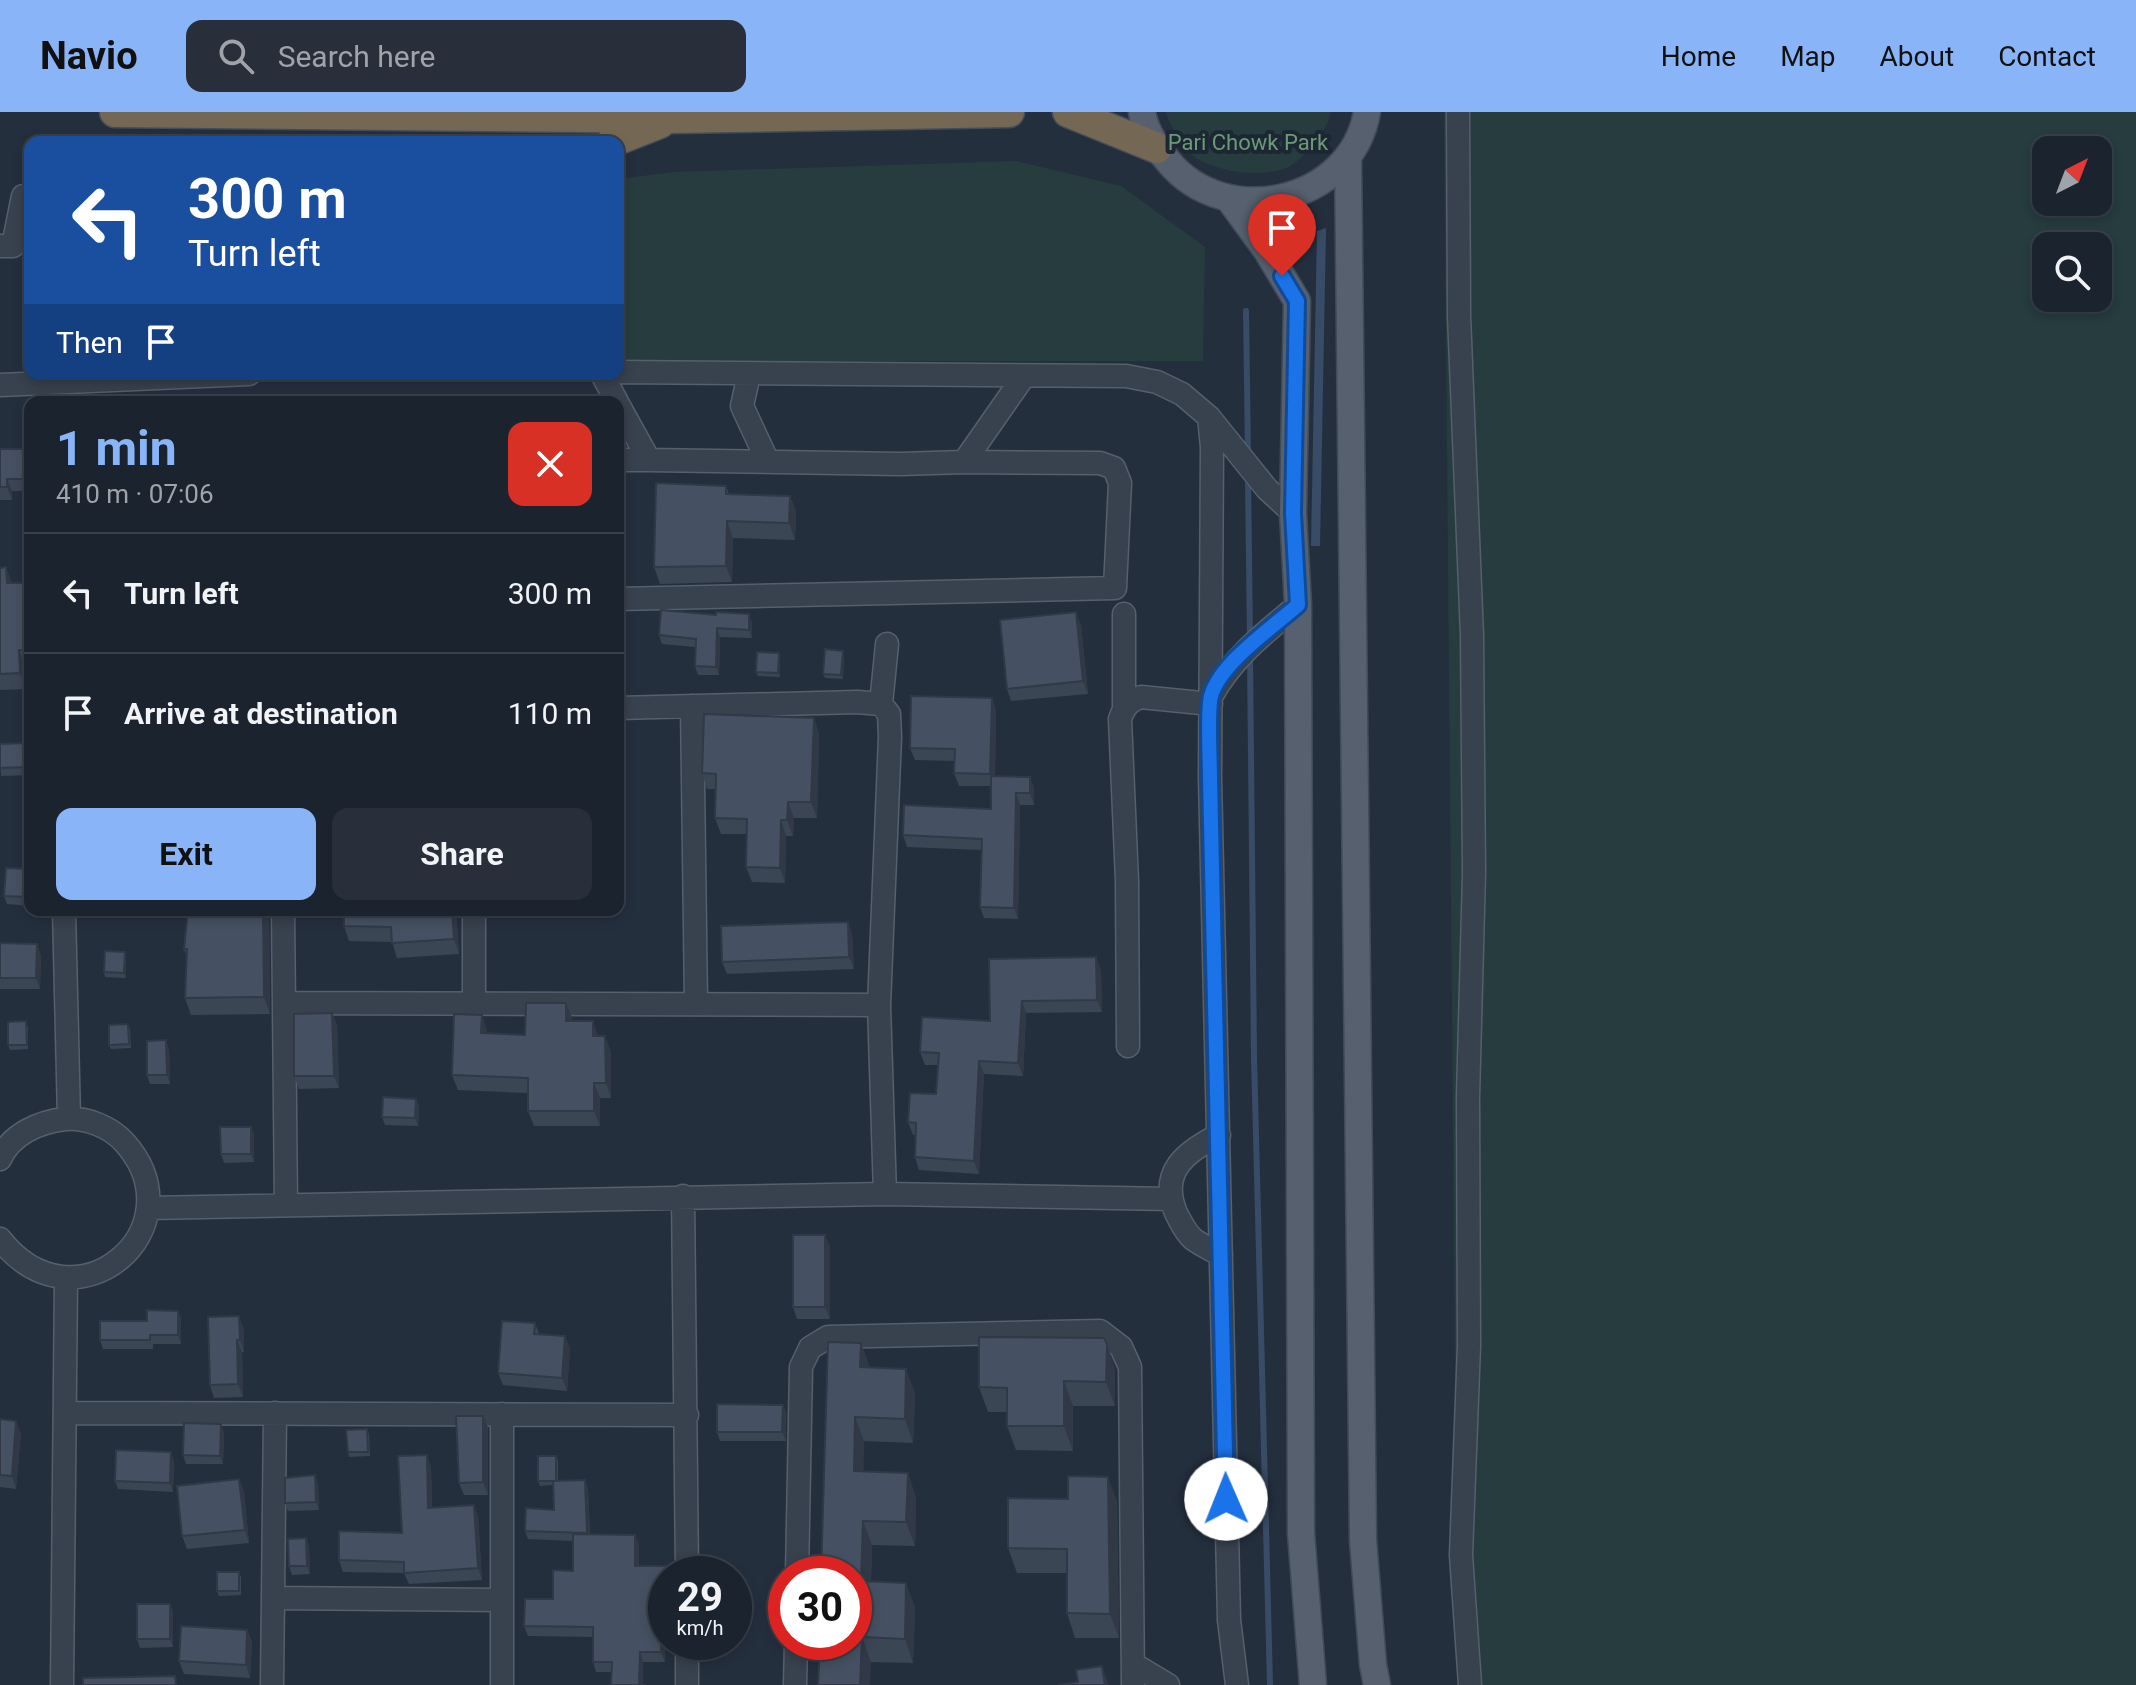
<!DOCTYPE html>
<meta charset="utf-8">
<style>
body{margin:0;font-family:Roboto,sans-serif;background:#282f3a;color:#f1f3f6;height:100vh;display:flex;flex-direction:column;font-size:30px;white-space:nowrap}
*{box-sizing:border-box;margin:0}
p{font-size:26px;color:#a0a4aa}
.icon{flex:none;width:44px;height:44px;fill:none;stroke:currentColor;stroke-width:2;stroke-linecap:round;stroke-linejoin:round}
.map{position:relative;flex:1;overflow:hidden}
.drawer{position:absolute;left:24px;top:284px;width:600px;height:520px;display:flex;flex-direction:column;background:#1b232e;border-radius:16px;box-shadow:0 4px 12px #0003,0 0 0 2px #39404a}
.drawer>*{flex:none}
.hud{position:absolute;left:24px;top:24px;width:600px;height:244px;border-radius:16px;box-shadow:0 4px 12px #0003,0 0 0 2px #39404a;background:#1a4fa0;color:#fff;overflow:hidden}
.needle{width:52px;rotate:42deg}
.buttons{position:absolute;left:2032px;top:24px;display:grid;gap:16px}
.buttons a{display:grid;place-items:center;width:80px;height:80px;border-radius:16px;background:#1b232e;box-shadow:0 4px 12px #0003,0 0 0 2px #39404a;font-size:40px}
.speed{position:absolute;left:648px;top:1444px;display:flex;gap:16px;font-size:40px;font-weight:700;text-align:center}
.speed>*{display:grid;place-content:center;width:104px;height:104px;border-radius:50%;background:#1b232e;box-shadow:0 4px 12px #0003,0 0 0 2px #39404a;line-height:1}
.speed small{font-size:20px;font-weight:400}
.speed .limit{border:12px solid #d22;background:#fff;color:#111}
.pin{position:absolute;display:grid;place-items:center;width:68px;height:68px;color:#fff;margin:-82px -34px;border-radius:50% 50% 50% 0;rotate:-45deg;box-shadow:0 0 8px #0007}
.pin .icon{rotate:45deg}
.me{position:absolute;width:88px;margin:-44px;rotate:359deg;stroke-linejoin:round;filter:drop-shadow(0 0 6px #0008)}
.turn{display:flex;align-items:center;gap:28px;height:168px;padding:0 32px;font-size:36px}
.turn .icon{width:104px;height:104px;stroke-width:2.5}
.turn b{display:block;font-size:56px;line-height:68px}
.then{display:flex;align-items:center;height:76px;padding:0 32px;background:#0003;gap:16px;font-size:30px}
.round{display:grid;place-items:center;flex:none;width:84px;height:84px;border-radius:16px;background:#282f3a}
.summary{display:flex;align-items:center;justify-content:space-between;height:136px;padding:0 32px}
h1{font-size:48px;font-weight:700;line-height:60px;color:#8ab4f8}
.action{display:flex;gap:16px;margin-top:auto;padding:16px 32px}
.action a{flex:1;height:92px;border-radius:16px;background:#8ab4f8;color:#111;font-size:32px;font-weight:700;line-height:92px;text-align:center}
.action a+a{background:#282f3a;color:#f1f3f6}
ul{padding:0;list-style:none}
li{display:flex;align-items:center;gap:24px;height:120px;padding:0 32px;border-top:2px solid #39404a}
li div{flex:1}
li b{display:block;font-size:30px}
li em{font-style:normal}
header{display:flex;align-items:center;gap:48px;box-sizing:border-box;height:112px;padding:0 40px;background:#8ab4f8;color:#111}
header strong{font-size:38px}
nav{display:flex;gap:44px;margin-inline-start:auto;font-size:28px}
.search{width:560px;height:72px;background:#282f3a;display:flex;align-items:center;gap:20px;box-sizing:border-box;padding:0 28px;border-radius:16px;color:#a0a4aa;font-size:30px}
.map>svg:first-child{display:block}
.green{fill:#263c3f;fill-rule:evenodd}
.water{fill:#394c67}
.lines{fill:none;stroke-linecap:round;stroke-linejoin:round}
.stream{stroke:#394c67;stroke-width:6}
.minor-casing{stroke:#565f6c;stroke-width:25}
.major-casing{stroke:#414a57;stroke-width:29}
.highway-casing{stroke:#434c59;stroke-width:33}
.minor{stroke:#38414e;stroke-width:22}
.major{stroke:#56606e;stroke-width:26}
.highway{stroke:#746855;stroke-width:30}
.wall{fill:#3b4654}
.shaded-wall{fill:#303945}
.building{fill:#455162;stroke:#303945;stroke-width:2}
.route-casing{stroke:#114b97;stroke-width:20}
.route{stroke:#1a73e8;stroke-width:14}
.labels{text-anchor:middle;stroke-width:8;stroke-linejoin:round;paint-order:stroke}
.park-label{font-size:22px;fill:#6b9a76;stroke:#1d2633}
</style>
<header>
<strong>Navio</strong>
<div class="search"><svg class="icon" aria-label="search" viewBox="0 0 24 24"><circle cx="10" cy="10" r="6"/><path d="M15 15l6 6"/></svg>Search here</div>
<nav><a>Home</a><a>Map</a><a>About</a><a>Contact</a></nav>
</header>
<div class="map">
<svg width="2136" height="1573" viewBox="0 0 2136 1573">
<rect width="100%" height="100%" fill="#242f3e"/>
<!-- green -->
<path class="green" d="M1165,0H1331C1328,18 1302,50 1286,56C1261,66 1218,60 1196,46C1181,35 1173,16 1165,0Z
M1444,0H2136V1573H1477L1457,1471ZM2046,38H2098V90H2046ZM2046,134H2098V186H2046Z
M1016,49L1121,74L1205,135L1203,249H618V67L674,60Z"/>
<!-- water -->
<path class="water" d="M1326,116L1320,434H1311L1317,119Z"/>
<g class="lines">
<!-- stream -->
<path class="stream" d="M1246,199L1248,343
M1248,367L1250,527
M1250,543L1254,945L1270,1573"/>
<!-- minor casing -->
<g class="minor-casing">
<path id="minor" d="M1458,0L1459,203L1472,524L1474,761L1468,985L1469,1234L1461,1443L1470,1573
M0,134H13L23,84H30
M618,260L1126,264L1157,270L1182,282L1209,305L1267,377L1293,401
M602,262L617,290
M749,262L742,294L768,350
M0,273L249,262
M618,292L649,348L900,352L964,350L1024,264
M1209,305L1212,335L1210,666L1229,1508L1237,1573
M618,348H649
M618,487L1115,476L1120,371L1114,356L1100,351L964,350
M1212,583C1234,544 1264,522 1298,493
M881,592L887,532
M692,594L696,892
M618,596L857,590L881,592L889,602L890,625L879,893L885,1082
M1124,596V502
M64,798L69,1006
M283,798L286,1093
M474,798V891
M284,891L879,893
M1128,934L1127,769L1120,607C1124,595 1129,589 1141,585L1211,592
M1219,1023C1185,1040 1159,1060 1176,1101C1181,1110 1185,1120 1193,1127C1201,1133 1212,1138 1221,1143
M0,1047C11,1022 39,1010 65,1007C86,1005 111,1015 125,1031C200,1116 76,1224 0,1127
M683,1084L687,1462
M148,1096L885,1082L1171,1087
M65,1301L687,1303
M502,1302V1573
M797,1462L801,1255L810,1236L828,1225L1100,1219L1121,1235L1130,1255L1133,1573
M273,1486L502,1488
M1133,1552L1168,1573
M62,1573L66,1166
M272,1573L275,1301
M687,1573V1530
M795,1573L796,1530"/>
</g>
<!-- major casing -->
<g class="major-casing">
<path id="major" d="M1142,0C1145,18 1156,35 1168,49C1225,119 1351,92 1367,0
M1348,44L1363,1428L1373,1553L1377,1573
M1229,87L1267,139L1297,189L1293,401L1298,493L1301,1421L1313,1573"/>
</g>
<!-- highway casing -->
<g class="highway-casing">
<path id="highway" d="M115,0L673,6L1009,0
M1068,0L1157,36
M612,30L660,11"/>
</g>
<!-- minor -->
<use href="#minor" class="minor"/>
<!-- major -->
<use href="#major" class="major"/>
<!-- highway -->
<use href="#highway" class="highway"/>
</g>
<!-- wall -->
<path class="wall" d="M0,337H30V379H12V388H0Z
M726,374L729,382L790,384L796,400L795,428L733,426L732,470L660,472L654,455Z
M0,456L12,471L30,475V554H25L26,577L0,578Z
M752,510V526L720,525L719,563H698L695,554V535L662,532L659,523Z
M1081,513L1088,582L1011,589L1007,577Z
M843,539L844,543L843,567L825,566L823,562Z
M780,545V565L758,564L756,560Z
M992,586L996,598L995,664L1030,665L1034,677V693H1020L1018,807L984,806L980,795L982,738L907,735L903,723L991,697V674H959L954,661V649L915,648L910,636Z
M814,606L819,622L817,706H794L793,724H786L785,771L752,770L746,755L747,722H721L715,706L716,677H707L702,661Z
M26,631L29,640L30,663L1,664L0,632Z
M29,757L30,794L7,792L4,784Z
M269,798L270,902L191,903L185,886L187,845L184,837Z
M318,798H456L459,842L397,846L392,830L349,829L344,814V800H318Z
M848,810L852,822L854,857L727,862L722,850Z
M0,831L37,832L41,844L40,877H0Z
M125,840L126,844V866L105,865L104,860Z
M989,847L1101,858L1102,900L1026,901L1023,964L984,962L979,1062L919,1058L915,1045L916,1023H913L908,1010L936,982L938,953H925L920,940L990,909Z
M566,891L572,909L598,924L611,939V986H600V1014H534L528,999V981L458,978L452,963L487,918V921L525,923Z
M332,901L337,913L339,976L299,977L294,964Z
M128,912L130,917L131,936L111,937L109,933Z
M28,914V937L10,938L8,933Z
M169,937L170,972H150L147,963Z
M416,987L419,995L418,1014L385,1013L382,1005Z
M251,1015L254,1023V1050L224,1051L221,1042Z
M825,1123L830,1135V1207H797L793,1195Z
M178,1199L181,1207V1232H153V1237H103L100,1228L147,1209Z
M535,1211L539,1222L565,1224L570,1237L567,1279L503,1273L498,1261Z
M244,1217V1240H242L243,1285L214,1286L210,1273Z
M828,1230L870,1256L915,1281L913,1331L864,1329L863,1359L916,1385L915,1434L872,1433L871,1470L915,1495L913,1551L871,1550L818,1573Z
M1115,1257V1294H1073V1339L1016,1338L1007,1314V1300H988L979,1275Z
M783,1293L786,1301V1329H720L717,1320Z
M483,1304L488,1316V1383H464L459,1371Z
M0,1307L21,1321L16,1377L0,1375Z
M367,1317L369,1322L370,1344L349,1345L348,1340Z
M224,1320L223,1352H186L183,1343Z
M427,1343L431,1355L432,1396L478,1405L482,1468L409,1472L404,1461L343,1460L339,1448L402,1421Z
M556,1344L558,1348V1369L585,1368L588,1377L590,1422L635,1423L639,1433V1454L666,1462L665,1550H643V1572L611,1573V1560H596L593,1550V1525L528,1524L524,1514L553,1487L573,1459V1429L528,1427L525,1419L554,1398L553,1373L540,1374L538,1369Z
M174,1349L173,1380L118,1377L115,1369Z
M239,1367L244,1380L249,1431L187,1437L182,1424Z
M318,1372L319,1398L288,1399L285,1391Z
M1117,1389L1119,1526H1075L1067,1501V1461H1017L1008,1436Z
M306,1426L309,1435L310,1462L292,1463L289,1454Z
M241,1464V1483L219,1484L217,1479Z
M173,1500V1535L140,1536L137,1527Z
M247,1518L252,1530L250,1566L184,1562L179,1549Z"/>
<!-- shaded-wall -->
<path class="shaded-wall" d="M7,367L12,379V388L7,375Z
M790,384L796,400L795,428L789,411Z
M727,409L733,426L732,470L726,454Z
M6,455L12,471H7Z
M1076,500L1081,513L1088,582L1083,569Z
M749,502L752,510V526L749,518Z
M717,516L720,525L719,563L716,555Z
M19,538L25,554L26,577L20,561Z
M843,539L844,543L843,567L841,563Z
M779,541L780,545V565L778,561Z
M992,586L996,598L995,674L990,662Z
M814,606L819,622L817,706L811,690Z
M26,631L29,640L30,663L27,655Z
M1030,665L1034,677V693L1030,681Z
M1016,681L1020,693L1018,807L1014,796Z
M788,690L794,706L793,724L787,708Z
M781,708L786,724L785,771L780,756Z
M29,757L30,759V791L28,785Z
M263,798H269L270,902L264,885Z
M452,798H456L459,842L454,827Z
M848,810L852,822L854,857L849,845Z
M37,832L41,844L40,877L36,866Z
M125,840L126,844V866L124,861Z
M1096,845L1101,858L1102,900L1097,888Z
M1022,889L1026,901L1023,964L1018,951Z
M566,891L572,906L571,924L566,909Z
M332,901L337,913L339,976L334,964Z
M482,903L487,918L486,936L481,921Z
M593,909L598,924H593Z
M605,924L611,939V986L606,971Z
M166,928L169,937L170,972L167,963Z
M979,949L984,962L979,1062L974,1049Z
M594,971L600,986V1014L594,999Z
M416,987L419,995L418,1014L415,1006Z
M251,1015L254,1023V1050L251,1042Z
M825,1123L830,1135V1207L825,1195Z
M178,1199L181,1207V1232L178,1223Z
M239,1204L244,1217V1240L240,1228Z
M565,1224L570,1237L567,1279L562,1266Z
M237,1228L242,1240L243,1285L238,1272Z
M861,1231L870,1255H860Z
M1107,1232L1115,1257V1294L1106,1270Z
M906,1257L915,1281L913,1331L905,1307Z
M1064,1269L1073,1294V1339L1064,1314Z
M783,1293L786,1301V1329L782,1320Z
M483,1304L488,1316V1383L483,1370Z
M855,1305L864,1329L863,1383L854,1359Z
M16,1309L21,1321L16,1377L12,1364Z
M221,1312L224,1320L223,1352L220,1344Z
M171,1340L174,1349L173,1380L170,1371Z
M427,1343L431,1355L432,1408L428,1396Z
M908,1361L916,1385L915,1434L906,1410Z
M315,1363L318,1372L319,1398L316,1390Z
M1108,1365L1117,1389L1119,1526L1110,1502Z
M239,1367L244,1380L249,1431L245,1418Z
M585,1368L588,1377L590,1430L587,1421Z
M474,1393L478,1405L482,1468L478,1456Z
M863,1409L872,1433L870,1494L861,1469Z
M635,1423L639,1433V1463L635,1454Z
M306,1426L309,1435L310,1462L307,1454Z
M906,1471L915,1495L913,1551L905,1527Z
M662,1479L666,1488L665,1550L661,1540Z
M170,1492L173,1500V1535L170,1527Z
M247,1518L252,1530L250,1566L246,1553Z
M862,1525L871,1550L870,1573H860Z
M640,1540L643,1550V1573H640Z
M1102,1554L1109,1573H1105Z"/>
<!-- building -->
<path class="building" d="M0,337H30V367H7V375H0Z
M656,371L726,374V382L790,384L789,411L727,409L726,454L654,455Z
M6,455L7,471H28L30,538H19L20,561L0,562V456Z
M661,498L716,503V500L749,502V518L717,516L716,555L695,554L696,527L659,523Z
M1076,500L1083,569L1007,577L1000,508Z
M825,537L843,539L841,563L823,562Z
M757,540L779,541L778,561L756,560Z
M911,584L992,586L990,662L954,661L955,637L910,636Z
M704,602L814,606L811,690H788L787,708H781L780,756L746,755L747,707L715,706L716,662L702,661Z
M26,631L27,655L0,656V632Z
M991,664L1030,665V681H1016L1014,796L980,795L982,727L903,723L904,693L991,697Z
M6,756L29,757L28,785L4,784Z
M188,798H263L264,885L185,886L187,837H184Z
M344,798H452L454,827L392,831L391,815L344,814Z
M848,810L849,845L722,850L721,814Z
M0,831L37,832L36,866H0Z
M105,839L125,840L124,861L104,860Z
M1096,845L1097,888L1022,889L1018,951L979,949L974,1049L915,1045L916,1011L908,1010L910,981L936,982L939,941L920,940L922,905L990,909L989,847Z
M526,891H566V909H593V924H605L606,971H594V999H528V966L452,963L454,902L482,903L481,921L525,923Z
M332,901L334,964H294V902Z
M26,909L27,933H8V910Z
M128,912L129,932L109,933V913Z
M166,928L167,963H147V929Z
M383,985L416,987L415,1006L382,1005Z
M220,1015H251V1042H221Z
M793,1123H825V1195H793Z
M147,1198L178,1199V1223H150V1228H100V1209H147Z
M239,1204L240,1228H237L238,1272L210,1273L208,1205Z
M502,1209L535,1211L534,1222L565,1224L562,1266L498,1261Z
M979,1225L1104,1226L1107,1232L1106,1270L1064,1269V1314H1007V1276L979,1275Z
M828,1230L861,1231L860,1255L906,1257L905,1307L855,1305L854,1359L908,1361L906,1410L863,1409L861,1469L906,1471L905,1527L862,1525L860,1573H818L820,1530H854V1462H821Z
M717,1292L783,1293L782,1320H717Z
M456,1304H483V1370L459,1371Z
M0,1307L16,1309L12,1364L0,1363Z
M184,1311L221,1312L220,1344L183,1343Z
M367,1317L368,1340H348L346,1318Z
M116,1338L171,1340L170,1371L115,1369Z
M427,1343L428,1396L474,1393L478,1456L404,1461V1450L339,1448V1419L402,1421L398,1344Z
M538,1344H556V1369H538Z
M315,1363L316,1390L285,1391V1366Z
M1068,1364L1108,1365L1110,1502L1067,1501V1437L1008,1436V1386L1068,1387Z
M239,1367L245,1418L182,1424L177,1374Z
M585,1368L587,1421L525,1419L526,1396L554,1398L553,1369Z
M573,1422L635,1423V1454H670L673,1462H666V1479H662L661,1540H640L639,1572L646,1573H611L612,1550H593V1515L524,1514L525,1487H553V1458L573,1459Z
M306,1426L307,1454H289L288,1427Z
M217,1460H239V1479H217Z
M137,1492H170V1527H137Z
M181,1514L247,1518L246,1553L179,1549Z
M1102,1554L1105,1573H1058L1078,1570L1076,1558Z
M175,1564L176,1573H83V1566Z"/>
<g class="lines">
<!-- route casing -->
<g class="route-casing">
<path id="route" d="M1226,1387L1210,666C1210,647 1207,600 1211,584C1220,551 1273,515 1298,493L1293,401L1297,189L1282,164"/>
</g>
<!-- route -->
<use href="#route" class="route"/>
</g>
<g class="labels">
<!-- park labels -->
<g class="park-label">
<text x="1248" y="38">Pari Chowk Park</text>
</g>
</g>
</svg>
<div class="buttons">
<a><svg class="needle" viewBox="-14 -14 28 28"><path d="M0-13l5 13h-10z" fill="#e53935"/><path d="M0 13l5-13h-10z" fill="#a0a4aa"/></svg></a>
<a><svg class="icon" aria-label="search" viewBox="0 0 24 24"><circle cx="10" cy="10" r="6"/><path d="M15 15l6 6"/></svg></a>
</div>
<div class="speed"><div>29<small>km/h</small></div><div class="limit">30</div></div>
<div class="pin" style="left:1282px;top:164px;background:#d93025"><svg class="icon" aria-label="arrive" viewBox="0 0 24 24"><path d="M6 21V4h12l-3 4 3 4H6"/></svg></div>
<svg class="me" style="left:1226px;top:1387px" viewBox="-20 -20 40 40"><circle r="19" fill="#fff"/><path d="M0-13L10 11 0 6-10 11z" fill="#1a73e8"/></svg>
<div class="hud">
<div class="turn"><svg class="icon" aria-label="left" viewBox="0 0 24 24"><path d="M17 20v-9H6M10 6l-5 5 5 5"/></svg><div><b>300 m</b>Turn left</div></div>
<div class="then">Then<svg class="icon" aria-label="arrive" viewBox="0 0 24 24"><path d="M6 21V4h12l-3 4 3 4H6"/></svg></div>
</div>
<section class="drawer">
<div class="summary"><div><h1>1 min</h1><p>410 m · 07:06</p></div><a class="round" style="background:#d93025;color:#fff"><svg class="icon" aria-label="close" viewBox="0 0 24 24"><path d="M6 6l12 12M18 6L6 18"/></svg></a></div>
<ul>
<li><svg class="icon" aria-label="left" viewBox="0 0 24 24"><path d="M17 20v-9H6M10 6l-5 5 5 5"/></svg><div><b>Turn left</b></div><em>300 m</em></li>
<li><svg class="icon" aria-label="arrive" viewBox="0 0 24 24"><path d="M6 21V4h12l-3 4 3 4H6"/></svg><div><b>Arrive at destination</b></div><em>110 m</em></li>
</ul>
<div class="action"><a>Exit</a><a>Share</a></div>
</section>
</div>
